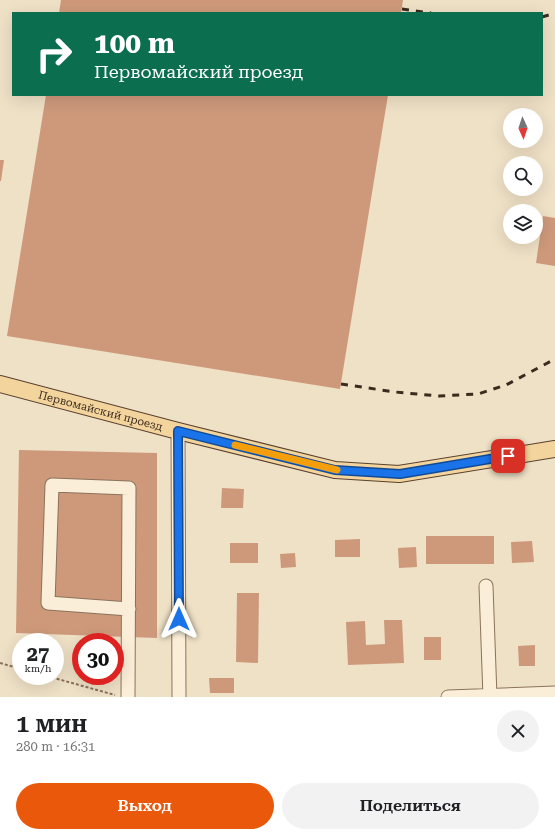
<!DOCTYPE html>
<html lang="ru">
<meta charset="utf-8">
<style>
body{margin:0;font-family:"Roboto Serif",serif;background:#f2f2f2;color:#202124;height:100vh;display:flex;flex-direction:column;font-size:15px;white-space:nowrap}
*{box-sizing:border-box;margin:0}
p{font-size:13px;color:#757577}
.icon{flex:none;width:22px;height:22px;fill:none;stroke:currentColor;stroke-width:2;stroke-linecap:round;stroke-linejoin:round}
.map{position:relative;height:697px;overflow:hidden}
.panel{display:flex;flex-direction:column;background:#fff;flex:1}
.panel>*{flex:none}
.banner{position:absolute;left:12px;top:12px;width:531px;height:84px;border-radius:0px;box-shadow:0 4px 16px #0002;background:#0b6e4f;color:#fff;overflow:hidden}
.needle{width:26px;rotate:177deg}
.tools{position:absolute;left:503px;top:108px;display:grid;gap:8px}
.tools a{display:grid;place-items:center;width:40px;height:40px;border-radius:50%;background:#fff;box-shadow:0 4px 16px #0002;font-size:20px}
.speed{position:absolute;left:12px;top:633px;display:flex;gap:8px;font-size:20px;font-weight:700;text-align:center}
.speed>*{display:grid;place-content:center;width:52px;height:52px;border-radius:50%;background:#fff;box-shadow:0 4px 16px #0002;line-height:1}
.speed small{font-size:10px;font-weight:400}
.speed .limit{border:6px solid #d22;background:#fff;color:#111}
.pin{position:absolute;display:grid;place-items:center;width:34px;height:34px;color:#fff;margin:-17px;border-radius:8px;box-shadow:0 2px 6px #0006}
.me{position:absolute;width:44px;margin:-22px;rotate:0deg;stroke-linejoin:round;filter:drop-shadow(0 0 3px #0008)}
.turn{display:flex;align-items:center;gap:14px;height:84px;padding:0 16px;font-size:18px}
.turn .icon{width:52px;height:52px;stroke-width:2.5}
.turn b{display:block;font-size:28px;line-height:34px}
.round{display:grid;place-items:center;flex:none;width:42px;height:42px;border-radius:21px;background:#f2f2f2}
.overview{display:flex;align-items:center;justify-content:space-between;height:68px;padding:0 16px}
h1{font-size:24px;font-weight:600;line-height:30px}
.cta{display:flex;gap:8px;margin-top:auto;padding:8px 16px}
.cta a{flex:1;height:46px;border-radius:24px;background:#ea580c;color:#fff;font-size:16px;font-weight:600;line-height:46px;text-align:center}
.cta a+a{background:#f2f2f2;color:#202124}
.map>svg:first-child{display:block}
.building{fill:#ce997b}
.lines{fill:none;stroke-linecap:round;stroke-linejoin:round}
.minor-casing{stroke:#8b725b;stroke-width:15}
.major-casing{stroke:#59412f;stroke-width:18}
.path{stroke:#8b725b;stroke-width:2;stroke-dasharray:3 2;stroke-linecap:butt}
.minor{stroke:#faeed9;stroke-width:13}
.major{stroke:#f3d49d;stroke-width:16}
.rail{stroke:#3b2b1f;stroke-width:3;stroke-dasharray:7 7;stroke-linecap:butt}
.route-casing{stroke:#114b97;stroke-width:10}
.route{stroke:#1a73e8;stroke-width:7}
.slow{stroke:#f59e0b;stroke-width:7}
.labels{text-anchor:middle;stroke-width:4;stroke-linejoin:round;paint-order:stroke}
.street-label{font-size:11px;fill:#3b2b1f;stroke:#f7ebd6}
</style>
<div class="map">
<svg width="555" height="697" viewBox="0 0 555 697">
<rect width="100%" height="100%" fill="#efe1c6"/>
<!-- building -->
<path class="building" d="M61,0H403L401,13H59Z
M46,95H388L340,389L7,336Z
M0,160H4L1,181H0Z
M543,216L555,218V266L536,263Z
M19,450L157,453V638L16,633Z
M222,488L244,489L243,508H221Z
M426,536H494V564H426Z
M360,539V557H335V540Z
M532,541L534,562L512,563L511,542Z
M230,543H258V563H230Z
M416,547L417,567L399,568L398,548Z
M295,553L296,567L281,568L280,554Z
M237,593H259L258,663L236,662Z
M384,620H402L404,663L348,665L346,622L365,621L366,645L385,644Z
M424,637H441V660H424Z
M535,645V666H519L518,646Z
M209,678H234V693H210Z"/>
<g class="lines">
<!-- minor casing -->
<g class="minor-casing">
<path id="minor" d="M178,431L179,697
M486,586L490,697
M128,697L129,488L52,485L48,603L129,609
M448,697L555,693"/>
</g>
<!-- major casing -->
<g class="major-casing">
<g id="major">
<path id="s1" d="M0,384L178,431L335,470L399,474L555,449"/>
</g>
</g>
<!-- path -->
<path class="path" d="M0,663L21,669
M47,676L115,695"/>
<!-- minor -->
<use href="#minor" class="minor"/>
<!-- major -->
<use href="#major" class="major"/>
<!-- rail -->
<path class="rail" d="M402,9L431,13
M542,17L555,13
M341,384L395,392L439,396L478,394L506,385L555,359"/>
</g>
<g class="lines">
<!-- route casing -->
<g class="route-casing">
<path id="route" d="M179,619L178,431L335,470L400,474L508,456"/>
</g>
<!-- route -->
<use href="#route" class="route"/>
<!-- slow -->
<path class="slow" d="M235,445L337,470"/>
</g>
<g class="labels">
<!-- street labels -->
<g class="street-label">
<text dy="4" stroke="none"><textPath href="#s1" startOffset="104">Первомайский проезд</textPath></text>
</g>
</g>
</svg>
<div class="tools">
<a><svg class="needle" viewBox="-14 -14 28 28"><path d="M0-13l5 13h-10z" fill="#e53935"/><path d="M0 13l5-13h-10z" fill="#757577"/></svg></a>
<a><svg class="icon" aria-label="search" viewBox="0 0 24 24"><circle cx="10" cy="10" r="6"/><path d="M15 15l6 6"/></svg></a>
<a><svg class="icon" aria-label="layers" viewBox="0 0 24 24"><path d="M12 4l9 5-9 5-9-5zM3 14l9 5 9-5"/></svg></a>
</div>
<div class="speed"><div>27<small>km/h</small></div><div class="limit">30</div></div>
<div class="pin" style="left:508px;top:456px;background:#d93025"><svg class="icon" aria-label="arrive" viewBox="0 0 24 24"><path d="M6 21V4h12l-3 4 3 4H6"/></svg></div>
<svg class="me" style="left:179px;top:619px" viewBox="-20 -20 40 40"><path d="M0-17L14 15 0 8-14 15z" fill="#1a73e8" stroke="#fff" stroke-width="4"/></svg>
<div class="banner">
<div class="turn"><svg class="icon" aria-label="right" viewBox="0 0 24 24"><path d="M7 20v-9h11M14 6l5 5-5 5"/></svg><div><b>100 m</b>Первомайский проезд</div></div>
</div>
</div>
<section class="panel">
<div class="overview"><div><h1>1 мин</h1><p>280 m · 16:31</p></div><a class="round"><svg class="icon" aria-label="close" viewBox="0 0 24 24"><path d="M6 6l12 12M18 6L6 18"/></svg></a></div>
<div class="cta"><a>Выход</a><a>Поделиться</a></div>
</section>
